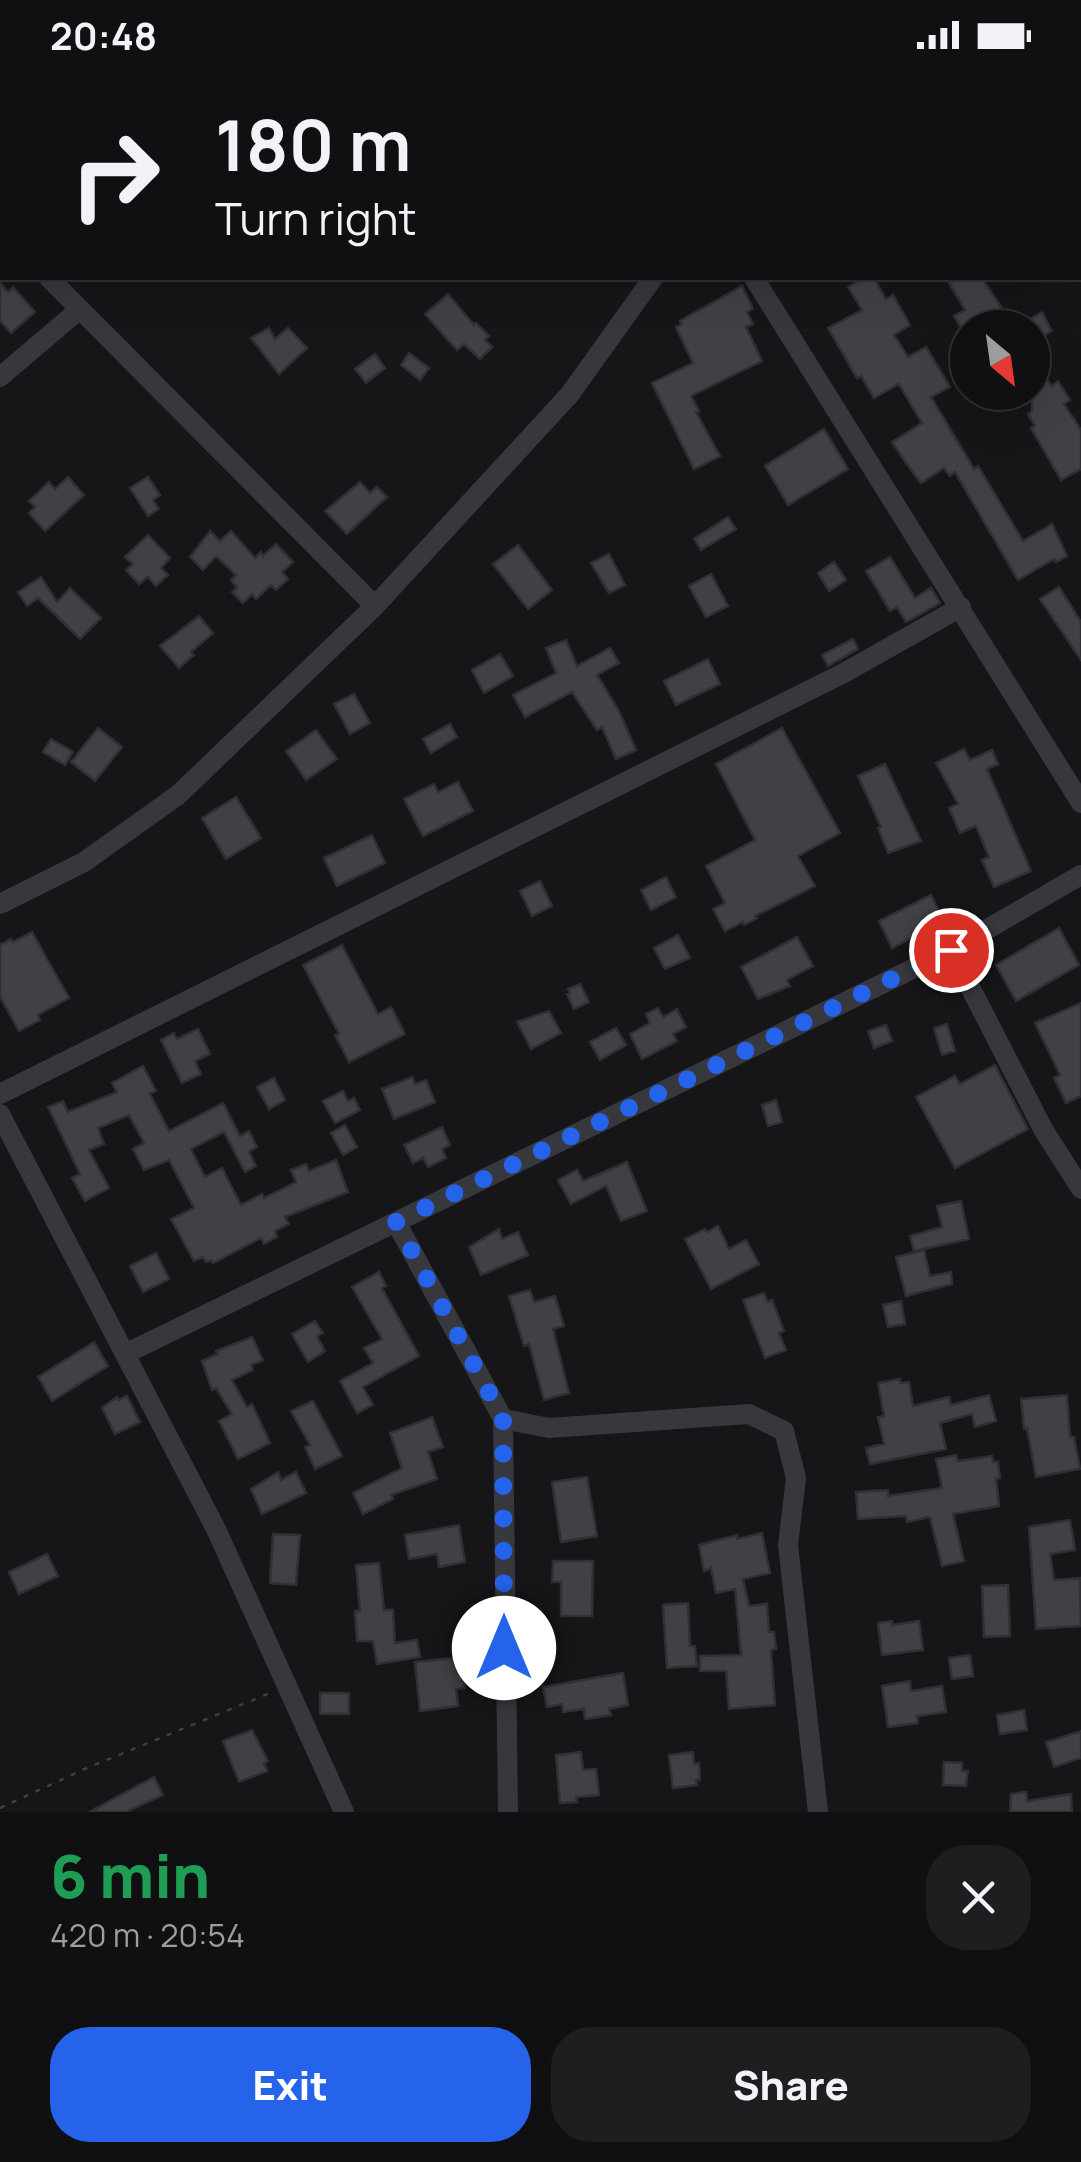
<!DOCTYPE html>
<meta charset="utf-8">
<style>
body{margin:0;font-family:Manrope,sans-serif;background:#1e1e20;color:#f1f3f6;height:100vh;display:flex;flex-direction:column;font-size:38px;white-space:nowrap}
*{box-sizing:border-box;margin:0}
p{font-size:32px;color:#9c9d9f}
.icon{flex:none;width:55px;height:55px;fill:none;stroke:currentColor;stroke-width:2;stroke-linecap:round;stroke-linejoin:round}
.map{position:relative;height:1742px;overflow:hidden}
.side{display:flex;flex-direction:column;background:#101012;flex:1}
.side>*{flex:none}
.banner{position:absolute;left:0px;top:0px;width:1082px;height:210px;box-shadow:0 10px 40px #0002,0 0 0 2px #303032;background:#101012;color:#f1f3f6;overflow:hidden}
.needle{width:65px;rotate:151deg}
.buttons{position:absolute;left:950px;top:240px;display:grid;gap:20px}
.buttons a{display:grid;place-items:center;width:100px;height:100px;border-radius:50%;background:#101012;box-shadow:0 10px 40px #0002,0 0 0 2px #303032;font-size:50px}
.pin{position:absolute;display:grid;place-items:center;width:85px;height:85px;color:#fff;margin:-42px;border:5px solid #fff;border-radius:50%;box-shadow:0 2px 10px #0007}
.me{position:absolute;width:110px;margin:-55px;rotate:0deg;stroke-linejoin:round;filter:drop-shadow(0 0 8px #0008)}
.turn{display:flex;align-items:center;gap:35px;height:210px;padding:0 50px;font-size:45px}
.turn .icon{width:130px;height:130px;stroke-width:2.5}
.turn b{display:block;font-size:70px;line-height:85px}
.round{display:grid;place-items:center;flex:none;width:105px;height:105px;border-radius:40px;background:#1e1e20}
.summary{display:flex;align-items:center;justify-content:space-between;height:170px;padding:0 50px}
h1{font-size:60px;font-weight:800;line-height:75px;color:#1e9e55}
.action{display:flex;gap:20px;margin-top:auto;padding:20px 50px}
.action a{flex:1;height:115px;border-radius:40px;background:#2563eb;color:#fff;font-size:40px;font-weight:800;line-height:115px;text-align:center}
.action a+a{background:#1e1e20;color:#f1f3f6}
.status{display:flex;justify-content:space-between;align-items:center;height:70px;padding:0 50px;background:#101012;direction:ltr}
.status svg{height:28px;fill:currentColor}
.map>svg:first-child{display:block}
.building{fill:#404145;stroke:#303034;stroke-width:2.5}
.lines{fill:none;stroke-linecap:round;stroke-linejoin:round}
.path{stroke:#3d3f44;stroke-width:2.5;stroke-dasharray:5 8;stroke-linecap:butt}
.street{stroke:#37383d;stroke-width:20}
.route{stroke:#2563eb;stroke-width:18;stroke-dasharray:0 32.4}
</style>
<div class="status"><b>20:48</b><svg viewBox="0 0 49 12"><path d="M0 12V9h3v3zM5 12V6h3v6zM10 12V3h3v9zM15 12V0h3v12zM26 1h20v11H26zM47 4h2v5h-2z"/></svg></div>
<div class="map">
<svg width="1081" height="1742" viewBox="0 0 1081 1742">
<rect width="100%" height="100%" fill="#161618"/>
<!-- building -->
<path class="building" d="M863,208H874L886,229L893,225L910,255L894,265L908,287L926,277L940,300L950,317L931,327L974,399L978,396L1023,471L1052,454L1067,486L1056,492L1054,489L1018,510L955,402L950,406L944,398L921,413L904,390L892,372L922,353L899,314L874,328L861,306L857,308L828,258L862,240L848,217Z
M959,208H982L1015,258H961L954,246L965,240L949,213Z
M0,213L8,222L13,217L35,242L11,263L0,251Z
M742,216L753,239L747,242L753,254L746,257L762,291L691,326L699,341L696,342L720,386L694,399L652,313L693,293L676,257L682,254L680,251Z
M448,224L474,255L476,253L489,266L485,270L492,277L480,289L464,274L457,280L425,244Z
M1042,242L1052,261L1032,272V248Z
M269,258L275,269L288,258L307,278L279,304L251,268Z
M409,283L429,298L420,310L401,295Z
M375,284L385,298L366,313L355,299Z
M1032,290L1052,316L1058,311L1070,330L1064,334L1081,360V399L1061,410L1031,358L1035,356L1028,344L1032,341Z
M824,359L848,399L788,435L765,396Z
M68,407L84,425L45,461L29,443L35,437L29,431L49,412L55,419Z
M148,407L160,425L153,430L159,439L148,446L130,418Z
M360,412L370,423L377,417L387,427L347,464L325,441Z
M728,447L736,459L701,480L694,469Z
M210,461L220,471L231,461L255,488L261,482L263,486L276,474L293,492L282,502L288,509L276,520L271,515L256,529L252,524L243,533L232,522L237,518L231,510L236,505L216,486L203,500L190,487Z
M148,465L170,488L161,498L168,505L156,516L148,507L139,514L126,500L133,494L125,487Z
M518,475L552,520L528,539L493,494Z
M609,484L625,515L609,523L591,493Z
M890,487L915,528L931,518L940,533L906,552L897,537L890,541L866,501Z
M834,492L846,510L829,521L818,503Z
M711,504L728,536L706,547L689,516Z
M41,507L57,532L70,518L101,548L80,569L38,528L27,536L18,522Z
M1059,517L1081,552V590L1040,529Z
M199,546L213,563L191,582L194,585L179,598L160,576Z
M853,569L858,579L828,596L822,585Z
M566,570L577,596L610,578L619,593L597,605L619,641L636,680L616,689L602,657L597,660L572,622L525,647L513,625L556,603L546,578Z
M500,584L513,606L484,623L472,600Z
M708,589L720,614L676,635L664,611Z
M354,624L370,653L350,664L334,634Z
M450,654L457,667L431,683L423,669Z
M98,658L122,677L95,711L71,692Z
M782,658L840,763L798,786L815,816L755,846L757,848L744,855L743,852L725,861L713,839L725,833L706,796L755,770L716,694Z
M316,660L337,689L306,710L286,681Z
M51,669L73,682L65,695L43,682Z
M964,679L970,690L992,680L998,694L987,699L1031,801L994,817L982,790L989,787L976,756L960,763L949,738L958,734L936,693Z
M885,694L921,771L888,783L878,758L881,757L858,706Z
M458,712L473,741L423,766L404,729L434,714L438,722Z
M236,727L261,768L226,789L202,748Z
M372,765L385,793L337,816L324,788Z
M666,807L676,827L651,840L641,820Z
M540,811L552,836L532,846L520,821Z
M931,825L944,851L892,878L879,851Z
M1059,858L1079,895L1016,931L996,895Z
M32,862L69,928L38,945L40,950L19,961L0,927V875L11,869L13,872Z
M678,865L690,888L665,899L654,878Z
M797,867L813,896L787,910L790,916L758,929L741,897Z
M342,875L378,944L391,937L405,964L349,992L335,965L339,964L303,895Z
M580,914L589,932L574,939L567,924L570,923L568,919Z
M1081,933V1026L1066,1033L1054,1008L1060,1005L1035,953Z
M658,938L663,947L677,939L686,957L673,964L677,971L642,989L630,964L650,953L646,944Z
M549,941L561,963L531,979L517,952Z
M947,954L955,981L942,985L934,958Z
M886,955L892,971L874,978L868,961Z
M616,958L626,975L600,990L590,972Z
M198,959L210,984L195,991L201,1004L182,1013L161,970L174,963L177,969Z
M995,995L1028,1059L955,1098L916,1027L955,1006L960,1014Z
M143,996L156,1021L150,1024L169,1061L223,1033L240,1066L249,1061L257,1077L249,1082L256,1096L245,1102L224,1062L191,1079L205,1107L222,1098L241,1135L262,1124L264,1128L296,1112L291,1100L306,1094L309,1101L336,1090L348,1122L285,1147L289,1154L275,1161L277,1167L264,1174L261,1168L213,1193L211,1190L206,1192L203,1187L194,1191L171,1149L194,1138L169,1090L144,1100L133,1079L144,1073L129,1045L98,1058L104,1074L89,1080L109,1118L85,1131L72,1108L80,1104L48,1037L63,1031L68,1042L117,1022L112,1013Z
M412,1007L415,1014L426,1010L435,1032L394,1049L382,1019Z
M274,1008L285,1030L269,1039L257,1017Z
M343,1021L348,1031L354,1028L360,1040L335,1053L323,1031Z
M776,1030L782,1052L768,1056L762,1035Z
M345,1055L357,1077L343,1085L331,1063Z
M442,1057L450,1075L442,1079L446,1088L428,1097L423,1088L413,1093L404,1075Z
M627,1092L647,1141L621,1151L606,1116L571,1134L558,1110L577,1100L583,1111Z
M961,1131L969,1169L914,1181L910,1166L942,1157L937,1136Z
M718,1156L729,1179L746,1170L759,1194L711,1219L685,1169L705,1159L707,1162Z
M499,1159L502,1169L518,1162L528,1185L481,1205L469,1177Z
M924,1180L930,1206L951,1202L952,1214L906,1226L896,1187Z
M156,1183L169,1209L143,1222L130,1196Z
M379,1202L386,1216L382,1218L419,1286L363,1317L373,1335L357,1343L340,1311L373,1293L364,1278L382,1269L352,1217Z
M530,1220L534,1232L555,1226L564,1256L553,1259L569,1323L544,1330L529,1274L524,1276L509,1226Z
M764,1223L768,1232L772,1230L784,1261L779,1263L786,1280L765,1288L743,1230Z
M901,1231L905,1254L888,1257L883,1235Z
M315,1251L323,1263L317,1266L325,1281L308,1292L292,1264Z
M252,1267L263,1290L251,1295L253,1300L232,1310L247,1337L252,1334L270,1373L238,1389L219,1351L232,1344L216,1318L212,1320L202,1291L218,1284L216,1281Z
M94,1272L108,1296L52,1331L38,1307Z
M900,1309V1313L909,1312L913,1336L949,1327L951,1335L989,1325L996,1351L975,1357L972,1344L940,1353L946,1379L870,1394L866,1378L884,1374L878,1347L884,1346L878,1313Z
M1067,1325L1070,1367H1074L1080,1399L1036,1407L1027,1358L1024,1359L1021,1329Z
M127,1326L140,1352L115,1364L102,1338L117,1327L118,1330Z
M313,1331L342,1386L315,1399L305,1377L310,1375L291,1341Z
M432,1347L443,1377L428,1382L437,1409L391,1425L393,1429L363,1444L353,1423L402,1398L390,1363Z
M956,1385L958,1391L992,1386L993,1392H998L1000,1408H996L999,1436L953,1444L964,1491L942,1496L930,1447L907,1452L906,1446L858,1449L856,1422L888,1420V1426L942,1418L936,1389Z
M278,1402L281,1410L296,1402L306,1423L262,1444L251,1419Z
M587,1407L597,1466L561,1472L552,1412Z
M1070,1450L1075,1480L1050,1484L1054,1510L1080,1508L1081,1556L1036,1559L1029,1457Z
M459,1455L465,1492L439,1497L437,1484L409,1489L405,1465Z
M762,1463L770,1503L743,1509L749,1536L767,1534L769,1562H774L776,1579L771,1580L775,1635L729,1639L726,1601H700V1586L741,1585L735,1519L716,1523L711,1498L704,1501L699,1475L737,1465V1469Z
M273,1464L300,1465L296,1515L270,1513Z
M47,1484L58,1506L19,1524L9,1502Z
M553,1491H593L592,1546H561V1512H552Z
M379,1493L384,1540H393L395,1573L417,1570L420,1587L377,1594L373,1571H357L355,1541H360L356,1495Z
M1008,1515L1010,1566L984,1567L982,1516Z
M688,1533L690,1576H695L697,1596L667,1598L663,1535Z
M892,1551V1555L919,1551L923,1580L882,1585L878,1553Z
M970,1585L973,1606L952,1609L949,1588Z
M462,1587L465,1618L456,1619L458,1636L420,1641L415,1592Z
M623,1603L628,1635L609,1639L611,1645L585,1649L584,1639L563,1642L562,1634L547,1637L543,1617Z
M910,1611L911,1621L942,1616L946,1642L917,1646L918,1653L888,1657L882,1616Z
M320,1623H349V1644H320Z
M1024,1640L1027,1660L1000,1664L997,1645Z
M252,1660L268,1691L264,1693L267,1701L239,1712L223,1671Z
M1081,1661V1688L1054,1697L1046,1672Z
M581,1682L583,1700L596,1699L599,1725L576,1727L577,1732L560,1733L556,1685Z
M693,1682L694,1694L699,1693L700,1710H696L697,1715L673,1718L669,1685Z
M944,1692L962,1693V1701H968L966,1716L943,1715Z
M154,1707L163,1725L126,1742H89Z
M1026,1722L1027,1731L1071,1724L1072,1742H1010L1011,1724Z"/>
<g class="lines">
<!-- path -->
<path class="path" d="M0,1738L87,1698L270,1623"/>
<!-- street -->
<path class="street" d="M1041,0L1043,2
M792,2L793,0
M1080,57L1081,59
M0,156L2,159
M49,208L375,536
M754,208L1081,733
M0,307L80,239
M1081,805L951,880L1043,1059L1081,1119
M0,834L84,792L178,725L375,536L570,324L653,208
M0,1024L842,604L961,537
M0,1044L216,1459L344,1742
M125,1284L396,1152
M503,1349L508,1742
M818,1742L788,1475L796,1408L784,1361L749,1344L549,1358L503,1349L396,1152L951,880"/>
</g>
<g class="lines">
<!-- route -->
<path class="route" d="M504,1578L503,1348L396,1152L951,880"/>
</g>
</svg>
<div class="buttons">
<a><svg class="needle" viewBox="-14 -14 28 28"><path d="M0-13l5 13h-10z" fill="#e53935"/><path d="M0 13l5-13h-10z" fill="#9c9d9f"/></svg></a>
</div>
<div class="pin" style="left:951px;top:880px;background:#d93025"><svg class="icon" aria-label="arrive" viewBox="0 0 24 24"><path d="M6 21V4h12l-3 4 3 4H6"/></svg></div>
<svg class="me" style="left:504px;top:1578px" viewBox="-20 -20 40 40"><circle r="19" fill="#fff"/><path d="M0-13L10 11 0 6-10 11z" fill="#2563eb"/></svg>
<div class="banner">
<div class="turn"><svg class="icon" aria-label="right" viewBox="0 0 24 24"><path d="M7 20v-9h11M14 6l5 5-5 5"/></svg><div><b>180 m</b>Turn right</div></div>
</div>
</div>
<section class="side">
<div class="summary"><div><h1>6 min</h1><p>420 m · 20:54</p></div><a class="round"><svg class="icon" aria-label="close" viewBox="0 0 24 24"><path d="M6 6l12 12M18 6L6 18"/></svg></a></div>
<div class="action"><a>Exit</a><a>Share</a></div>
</section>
